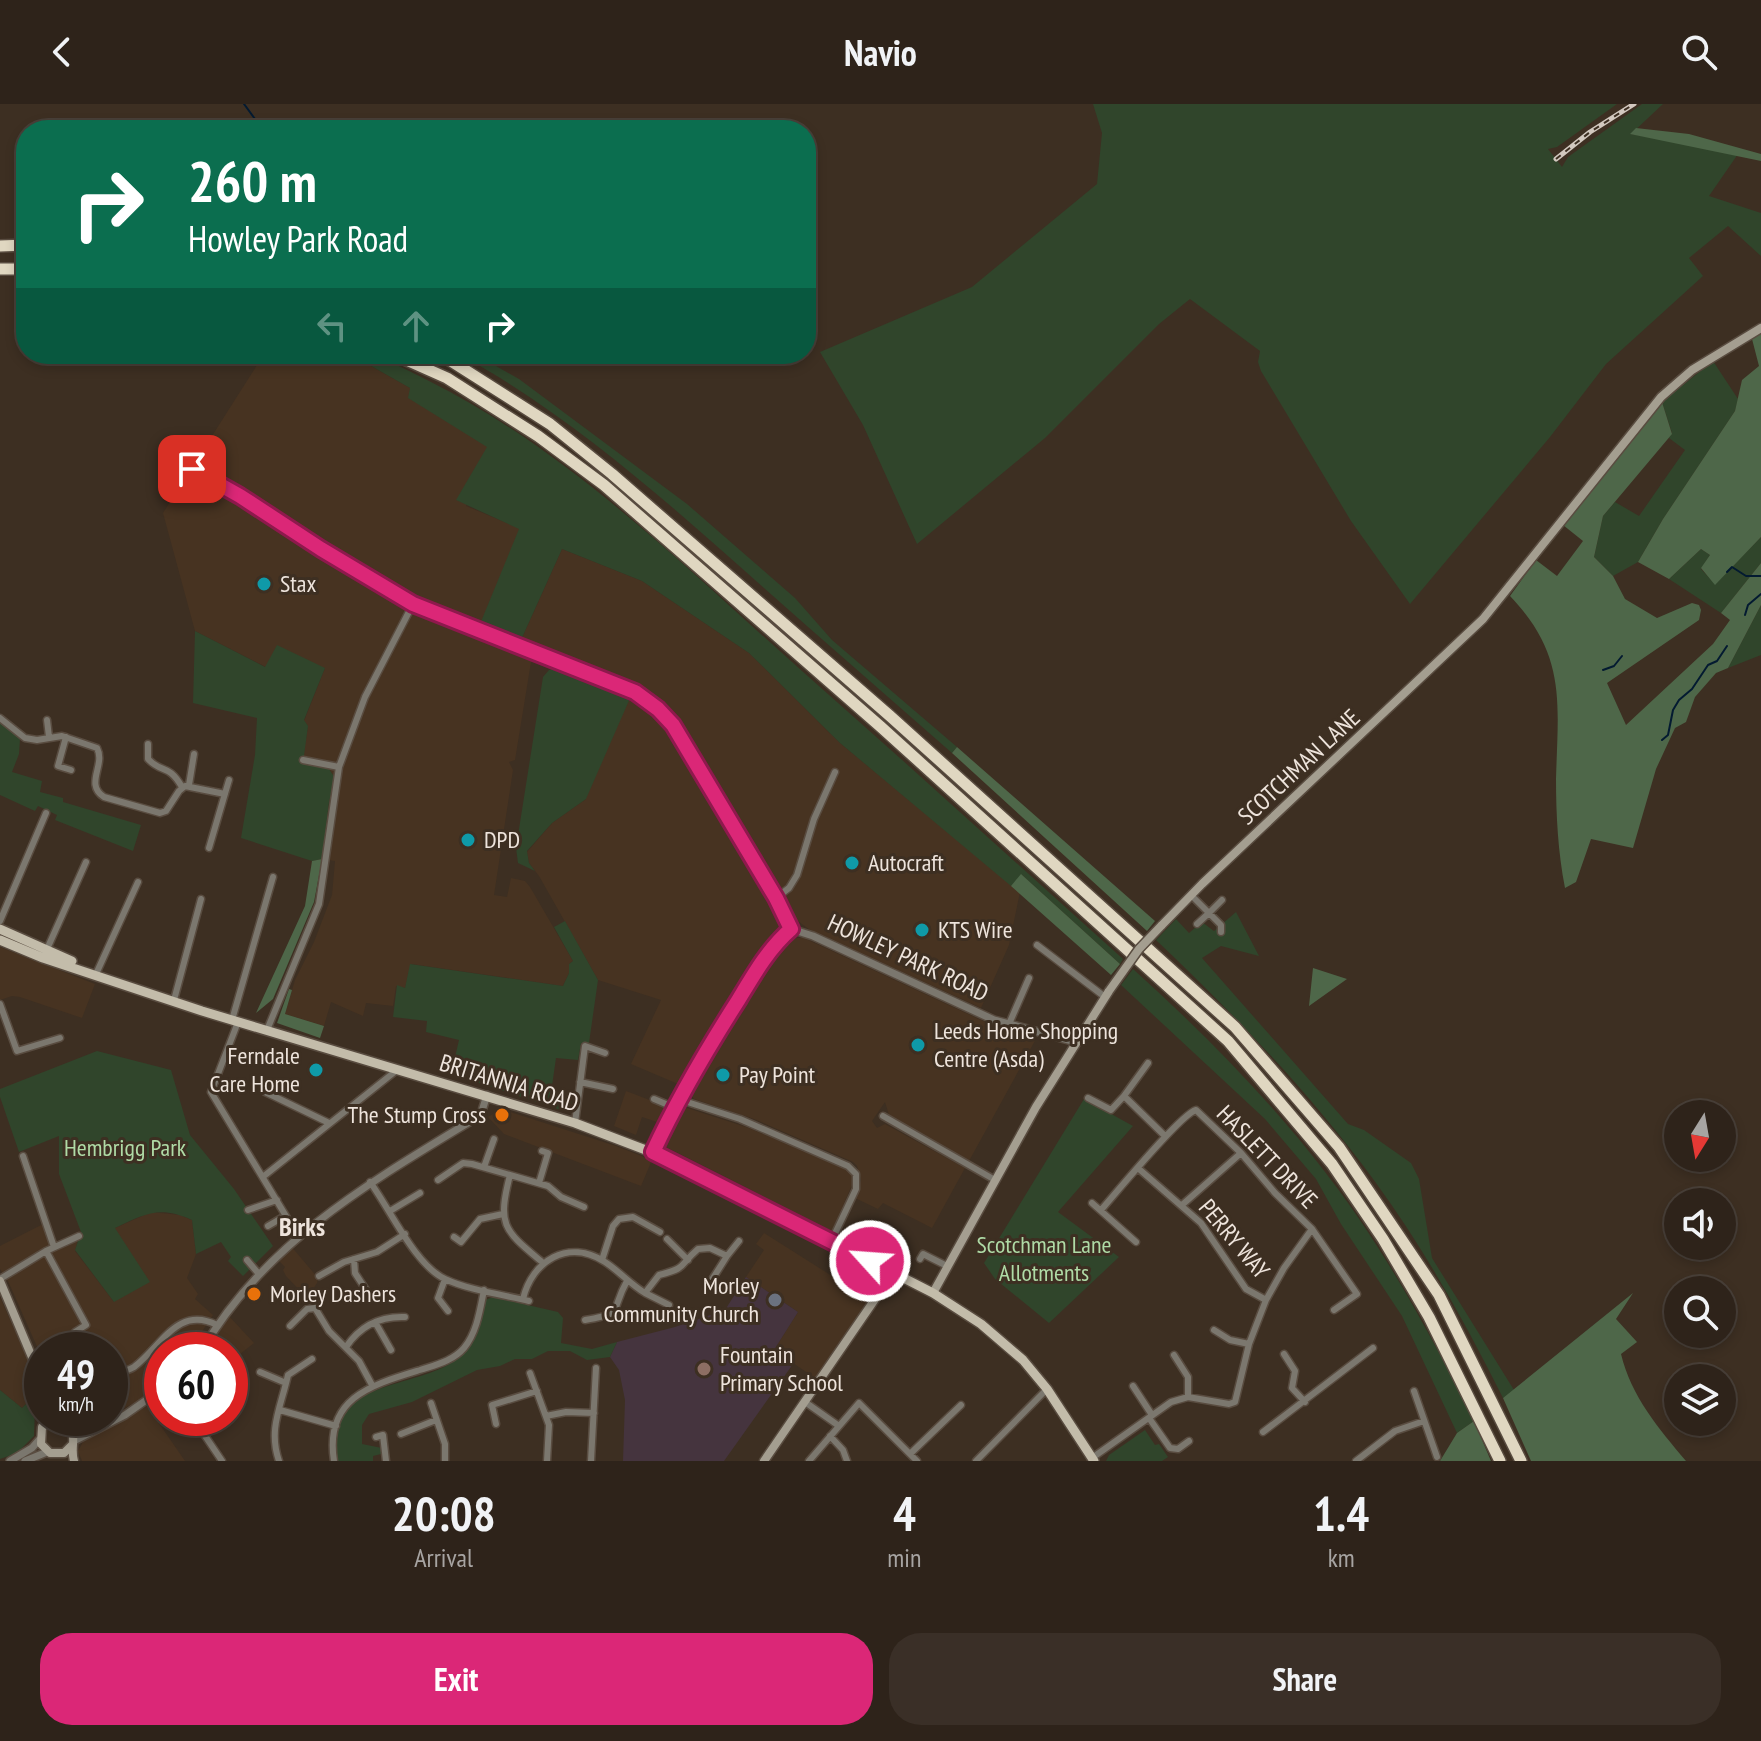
<!DOCTYPE html>
<style>
body{margin:0;font-family:"PT Sans Narrow",sans-serif;background:#3a2f27;color:#f1f3f6;height:100vh;display:flex;flex-direction:column;font-size:30px;white-space:nowrap}
*{box-sizing:border-box;margin:0}
p{font-size:26px;color:#a7a4a2}
.icon{flex:none;width:44px;height:44px;fill:none;stroke:currentColor;stroke-width:2;stroke-linecap:round;stroke-linejoin:round}
.map{position:relative;height:1357px;overflow:hidden}
.drawer{display:flex;flex-direction:column;background:#2e231a;flex:1}
.drawer>*{flex:none}
.hud{position:absolute;left:16px;top:16px;width:800px;height:244px;border-radius:32px;box-shadow:0 4px 12px #0003,0 0 0 2px #494039;background:#0b6e4f;color:#fff;overflow:hidden}
.needle{width:52px;rotate:191deg}
.controls{position:absolute;left:1664px;top:996px;display:grid;gap:16px}
.controls a{display:grid;place-items:center;width:72px;height:72px;border-radius:50%;background:#2e231a;box-shadow:0 4px 12px #0003,0 0 0 2px #494039;font-size:40px}
.speed{position:absolute;left:24px;top:1228px;display:flex;gap:16px;font-size:40px;font-weight:700;text-align:center}
.speed>*{display:grid;place-content:center;width:104px;height:104px;border-radius:50%;background:#2e231a;box-shadow:0 4px 12px #0003,0 0 0 2px #494039;line-height:1}
.speed small{font-size:20px;font-weight:400}
.speed .limit{border:12px solid #d22;background:#fff;color:#111}
.pin{position:absolute;display:grid;place-items:center;width:68px;height:68px;color:#fff;margin:-34px;border-radius:16px;box-shadow:0 4px 12px #0006}
.me{position:absolute;width:88px;margin:-44px;rotate:296deg;stroke-linejoin:round;filter:drop-shadow(0 0 6px #0008)}
.turn{display:flex;align-items:center;gap:28px;height:168px;padding:0 40px;font-size:36px}
.turn .icon{width:104px;height:104px;stroke-width:2.5}
.turn b{display:block;font-size:56px;line-height:68px}
.lanes{display:flex;align-items:center;height:76px;padding:0 40px;background:#0003;justify-content:center;gap:40px;direction:ltr}
.lanes .off{opacity:.35}
.eta{display:flex;justify-content:space-evenly;align-items:center;height:136px;text-align:center}
.eta b{font-size:48px;font-weight:700;line-height:56px}
.action{display:flex;gap:16px;margin-top:auto;padding:16px 40px}
.action a{flex:1;height:92px;border-radius:32px;background:#db2777;color:#fff;font-size:32px;font-weight:700;line-height:92px;text-align:center}
.action a+a{background:#3a2f27;color:#f1f3f6}
header{display:flex;justify-content:space-between;align-items:center;height:104px;padding:0 40px;background:#2e231a;font-size:36px;font-weight:700}
.map>svg:first-child{display:block}
.built{fill:#473321}
.education{fill:#45343e}
.green{fill:#30452b}
.forest{fill:#4e6749}
.lines{fill:none;stroke-linecap:round;stroke-linejoin:round}
.stream{stroke:#031a31;stroke-width:2}
.minor-casing{stroke:#594c40;stroke-width:9}
.tertiary-casing{stroke:#594c40;stroke-width:10}
.secondary-casing{stroke:#594c40;stroke-width:11}
.primary-casing{stroke:#594c40;stroke-width:12}
.motorway-casing{stroke:#594c40;stroke-width:14}
.minor{stroke:#7b776e;stroke-width:6}
.tertiary{stroke:#7b776e;stroke-width:7}
.secondary{stroke:#a49e90;stroke-width:8}
.primary{stroke:#c3bcaa;stroke-width:9}
.motorway{stroke:#e0d7c1;stroke-width:11}
.rail-casing{stroke:#d2c8bf;stroke-width:5}
.rail{stroke:#3d2f22;stroke-width:2;stroke-dasharray:6;stroke-linecap:butt}
.secondary-bridge-casing{stroke:#594c40;stroke-width:11;stroke-linecap:butt}
.secondary-bridge{stroke:#a49e90;stroke-width:8}
.route-casing{stroke:#8e194d;stroke-width:20}
.route{stroke:#db2777;stroke-width:14}
.culture-dot{fill:#0f9aa8;stroke:#3d2f22;stroke-width:3}
.food-dot{fill:#e8710a;stroke:#3d2f22;stroke-width:3}
.worship-dot{fill:#6b7280;stroke:#3d2f22;stroke-width:3}
.education-dot{fill:#8d6e63;stroke:#3d2f22;stroke-width:3}
.labels{text-anchor:middle;stroke-width:6;stroke-linejoin:round;paint-order:stroke}
.poi-label{font-size:24px;fill:#eee4dc;stroke:#3d2f22;text-anchor:start}
.street-label{font-size:24px;fill:#eee4dc;stroke:#3d2f22}
.park-label{font-size:24px;fill:#afdba6;stroke:#3d2f22}
.neighbourhood-label{font-size:26px;font-weight:bold;fill:#eee4dc;stroke:#3d2f22}
</style>
<header><svg class="icon" aria-label="back" viewBox="0 0 24 24"><path d="M15 5l-7 7 7 7"/></svg>Navio<svg class="icon" aria-label="search" viewBox="0 0 24 24"><circle cx="10" cy="10" r="6"/><path d="M15 15l6 6"/></svg></header>
<div class="map">
<svg width="1761" height="1357" viewBox="0 0 1761 1357">
<rect width="100%" height="100%" fill="#3d2f22"/>
<!-- built -->
<path class="built" d="M252,250H350L410,284L451,319L488,343L466,402L519,424L521,536L562,445L642,477L749,549L840,639L1020,788L1009,841L981,904L810,826L794,814L781,818L778,829L753,863L678,980L631,960L661,896L598,876L539,772L529,759L527,748L552,719L586,695L561,563L531,558L515,656L509,658L513,666L494,791L507,793L511,774L525,777L530,783L573,857L569,860V869L563,882L411,860L405,884L396,882L393,902L366,899L363,912L331,898L324,922L285,910L295,876L314,838L332,791L335,757L322,755L329,698L335,674L329,665L302,660L308,622L304,617L325,564L266,563L195,527L163,409L259,258Z
M797,834H804L994,922L1037,933L969,1057L889,1011L885,998L872,1017L877,1024L885,1020L965,1064L932,1124L883,1099L878,1105L855,1094L861,1076L857,1062L853,1058L754,1015L694,995L691,991L690,983L703,959L717,942L766,862L786,836Z
M0,843L95,880L82,914L20,893L12,892L0,896Z
M626,987L668,1003L660,1019L642,1013L636,1031L614,1022Z
M684,1003L749,1024L847,1066L852,1072V1081L832,1127L664,1042Z
M501,1005L616,1042L652,1056L641,1082L504,1030L488,1013Z
M151,1108L180,1111L192,1116L196,1150L187,1174L198,1190L195,1195L213,1211L191,1244L193,1246H162V1277L136,1298L110,1312V1246H42V1254L8,1177L0,1165V1142L47,1118L54,1143L79,1132L75,1147L114,1198L115,1124Z
M764,1129L843,1179L857,1160L884,1175L815,1274L774,1246L798,1208L746,1173L764,1146L756,1140Z
M290,1141L318,1174L317,1179L307,1194L286,1172L283,1166L285,1163L276,1154Z
M0,1193L36,1274L30,1296L22,1304L0,1286Z
M227,1210L254,1239L230,1258V1246H203Z
M147,1302L185,1357H82L78,1347L83,1338Z"/>
<!-- education -->
<path class="education" d="M746,1173L798,1208L774,1246L793,1260L724,1357H623L625,1296L619,1266L610,1253L617,1238L675,1223L725,1206Z"/>
<!-- green -->
<path class="green" d="M1093,0H1617L1557,43L1548,45L1562,63L1568,53L1642,0H1663L1631,30L1738,50L1709,92L1761,109V152L1728,122L1689,154L1703,172L1606,260L1550,333L1410,500L1351,417L1261,267L1258,258L1260,247L1190,195L1159,220L1045,334L917,440L863,321L820,248L972,183L1097,80L1102,29Z
M350,250C379,250 403,264 429,277C569,347 686,464 802,567C910,662 1016,759 1123,855L1120,860L1022,771L1011,782L840,639L749,549L642,477L562,445L521,536L480,520L519,425L456,396L487,343L408,294L410,284Z
M459,250H475L519,275L687,400L795,494L832,536L957,643L952,649C886,591 820,534 755,476C663,394 567,309 459,250Z
M1713,257L1738,295L1735,307L1663,415L1638,458L1613,472L1594,453L1603,412L1615,398L1639,412L1685,346L1669,334L1672,329L1662,298Z
M1761,433V459L1721,509L1669,475L1701,445L1710,451L1701,465L1715,480Z
M1761,501V551L1728,564Z
M195,527L265,563L277,541L325,564L304,616L308,622L303,659L329,665L335,674L329,698L322,755L312,757L241,734L255,651L257,614L193,599Z
M561,563L631,592L586,695L552,719L527,747L529,759L535,767L518,759L516,744L543,573L549,566Z
M0,618L20,635L19,650L12,668L42,677L40,688L63,694V698L141,721L133,747L55,716L57,711L38,702L35,707L0,691Z
M1236,808L1259,852L1221,842L1202,854L1348,1020L1364,1026L1411,1059L1419,1075L1432,1154L1514,1286L1503,1294C1466,1220 1425,1146 1376,1079C1311,990 1236,912 1156,836L1176,815L1189,829L1202,818L1214,827Z
M565,817L598,876L589,939H581L578,956L556,954L551,989L573,992L571,1006L564,1007L476,978L481,963L455,953L459,936L426,928L427,917L393,913L397,881L405,884L410,860L563,882L569,869V860L573,857L554,823Z
M1133,865C1224,947 1311,1038 1377,1142C1413,1198 1444,1257 1474,1317L1457,1329L1402,1212L1341,1120L1316,1075L1265,1015L1121,881Z
M97,947L171,966L190,1031L234,1085L273,1142L243,1172L228,1157L231,1153L221,1138L196,1150L192,1116C159,1101 145,1110 115,1124L150,1178L114,1198L75,1146L81,1128L59,1070V1032L19,1048L0,993V985Z
M1084,995L1133,1022L1058,1108L1119,1153L1049,1219L995,1175L984,1159Z
M493,1193L558,1208L563,1214L561,1239L592,1245L617,1238L610,1253L587,1256L570,1247H548L532,1255H515L500,1262L477,1266L412,1298L369,1310L362,1321V1340L382,1344L381,1350L373,1352V1357H338C321,1267 426,1290 465,1248C478,1234 481,1214 485,1196Z
M36,1274L34,1332L17,1349L0,1355V1286L22,1304L30,1296L27,1277Z
M1145,1326L1155,1341L1159,1340L1168,1353L1162,1357H1106L1109,1351Z"/>
<!-- forest -->
<path class="forest" d="M1636,24L1689,30L1761,50V57L1630,30Z
M1761,229V433L1715,481L1701,464L1710,451L1701,445L1669,475L1638,458L1663,415L1735,307L1742,276L1759,262L1752,235Z
M1662,298L1672,330L1603,412L1594,453L1613,472L1625,495L1657,514L1692,499L1699,501L1701,506L1699,516L1607,579L1626,621L1713,540L1730,516L1721,509L1761,459V501L1728,564L1716,569L1695,593L1686,618L1675,624L1656,665L1633,744L1591,735L1576,778L1565,784C1558,748 1556,711 1556,675C1558,599 1567,552 1510,492L1536,456L1557,472L1583,437L1563,421Z
M957,643L1155,817L1147,827L952,649Z
M322,755L314,798L273,895L256,909L305,802L312,757Z
M1021,770L1120,860L1111,871L1011,782Z
M1313,864L1347,875L1309,902Z
M289,885L292,886L285,910L324,922L320,934L277,919Z
M1633,1189L1616,1215L1637,1238L1621,1250C1631,1292 1659,1325 1686,1357H1531L1503,1294Z
M1474,1317L1491,1357H1440L1457,1329Z"/>
<g class="lines">
<!-- stream -->
<path class="stream" d="M244,0L263,26
M1727,468L1732,463L1746,472H1761
M1745,511L1748,501L1761,490
M1603,566L1614,562L1622,552
M1662,636L1668,631L1673,606L1679,596L1692,585L1708,561L1717,557L1727,542"/>
<!-- minor casing -->
<g class="minor-casing">
<path id="minor" d="M192,365L240,392L321,445L413,500L635,588C655,603 670,617 684,638L776,794L791,825
M0,614L25,634L37,636L62,632L97,644C106,661 84,680 104,693L160,709L166,707L179,687L185,682L225,690
M47,616L49,633
M66,633L58,662L71,666
M148,640V655C162,670 168,659 182,683
M303,656L339,663
M189,681L194,650
M209,744L229,676
M1191,791L1209,809L1197,820
M776,794L789,784L797,771L814,715L835,668
M0,817L46,709
M1221,828V821L1209,809L1222,796
M1037,841L1105,893
M43,854L86,758
M96,870L138,778
M174,896L201,795
M0,900L17,947L60,934
M232,916L273,773
M238,918L211,988L298,1132
M1009,920L1029,874
M267,926L319,800L339,663L365,593L413,500
M580,978L613,985
M265,988L329,1019
M1124,992L1165,1032
M1088,994L1111,1006L1124,992L1148,959
M654,995L673,1003
M678,995L740,1015L848,1062L856,1070V1085L831,1138
M883,1012L995,1076
M575,1019L585,942L605,949
M23,1052L54,1143
M484,1063L494,1035
M510,1071C497,1122 504,1126 542,1158
M264,1072L397,966
M438,1076L463,1059L472,1060L548,1082L561,1093L584,1103
M370,1078C390,1105 415,1161 445,1175C468,1186 504,1191 529,1197
M539,1079L548,1049L542,1047
M1092,1099L1136,1138
M1182,1101L1241,1049
M248,1106L277,1096
M1101,1106C1116,1089 1181,1010 1196,1006L1241,1049L1275,1089L1312,1125L1357,1190L1334,1206
M390,1107L420,1089
M268,1122L285,1112
M454,1133L461,1138L480,1115L503,1110
M667,1135L688,1156
M46,1147L86,1221L75,1228
M727,1152L739,1137
M354,1155L355,1169L370,1192
M920,1155L923,1150L947,1162
M247,1156L258,1169
M602,1156L613,1122L619,1115L633,1113L660,1128
M319,1172L344,1158L377,1148L405,1130
M0,1175L46,1147L79,1132
M445,1175L438,1194L448,1207
M645,1189L669,1201
M523,1195C532,1157 568,1134 605,1158C619,1167 630,1180 645,1189L659,1171C689,1163 677,1163 698,1145L710,1144L727,1152L706,1185
M1266,1196L1284,1164L1312,1125
M585,1216C626,1209 609,1209 627,1177
M375,1218L391,1246
M290,1222L307,1205L315,1204L329,1227L359,1257L372,1281
M1214,1226L1230,1236L1249,1240
M346,1243C360,1222 380,1212 405,1213
M1284,1250L1295,1267L1292,1284L1305,1298
M1174,1251L1188,1273V1293
M260,1268L286,1279
M530,1269L549,1321L547,1357
M110,1271C118,1269 128,1267 134,1263C161,1243 177,1201 217,1221
M1133,1282L1152,1311
M1414,1287L1437,1353
M805,1298L839,1322
M431,1299L445,1340V1357
M280,1306L336,1322
M546,1312L566,1308L594,1309
M193,1314L222,1357
M1149,1314L1170,1344L1178,1345L1189,1337
M496,1320L492,1301L537,1287
M203,1326L218,1314
M1263,1328L1373,1244
M401,1330L436,1316
M830,1332L843,1346L847,1357
M376,1333L383,1331L386,1357
M910,1350L961,1301
M1092,1354L1171,1298L1188,1293L1229,1300L1235,1298L1249,1240L1266,1196L1246,1185L1201,1119L1139,1065
M279,1357C268,1325 281,1303 288,1271L312,1255
M334,1357C324,1294 371,1281 420,1266C435,1261 453,1257 464,1244C477,1228 480,1206 484,1186
M591,1357L596,1264
M809,1357L859,1299L917,1357
M976,1357L1047,1285
M1356,1357L1395,1327L1424,1317"/>
</g>
<!-- tertiary casing -->
<g class="tertiary-casing">
<path id="tertiary" d="M653,1048C678,994 707,945 739,895C754,870 768,844 791,825L813,832L994,916L1076,938
M202,1246C265,1138 372,1077 476,1014L481,1010L487,991
M74,1337L125,1311L162,1285
M10,1357L32,1344L39,1336
M25,1357L47,1348"/>
</g>
<!-- secondary casing -->
<g class="secondary-casing">
<path id="secondary" d="M1161,822L1202,780L1483,515L1661,293L1692,266L1761,224
M0,1177L42,1277
M933,1189L1036,1003L1109,887
M72,1341L64,1349H50L41,1340L42,1323L55,1316L70,1322C77,1333 70,1344 74,1357
M764,1357L893,1169"/>
</g>
<!-- primary casing -->
<g class="primary-casing">
<path id="primary" d="M0,825L72,857
M0,836L43,854L202,907L575,1019L672,1056L933,1189L981,1220L1023,1256L1047,1285L1094,1357"/>
</g>
<!-- motorway casing -->
<g class="motorway-casing">
<path id="motorway" d="M0,142L26,141
M0,165H26
M393,250L447,274L538,332L604,381L881,623L1228,937L1332,1060L1383,1135L1429,1213L1500,1357
M440,250L550,320L612,370L890,612L1235,923L1339,1043L1439,1191L1521,1357"/>
</g>
<!-- minor -->
<use href="#minor" class="minor"/>
<!-- tertiary -->
<use href="#tertiary" class="tertiary"/>
<!-- secondary -->
<use href="#secondary" class="secondary"/>
<!-- primary -->
<use href="#primary" class="primary"/>
<!-- motorway -->
<use href="#motorway" class="motorway"/>
<!-- rail casing -->
<g class="rail-casing">
<path id="rail" d="M1556,55L1590,28L1634,0"/>
</g>
<!-- rail -->
<use href="#rail" class="rail"/>
<!-- secondary-bridge casing -->
<g class="secondary-bridge-casing">
<path id="secondary-bridge" d="M1109,887L1139,845L1161,822"/>
</g>
<!-- secondary-bridge -->
<use href="#secondary-bridge" class="secondary-bridge"/>
</g>
<g class="lines">
<!-- route casing -->
<g class="route-casing">
<path id="route" d="M192,365L240,392L321,445L413,500L635,588L658,605L673,621L776,794L791,825C769,844 754,870 739,895C707,945 678,994 653,1048L870,1157"/>
</g>
<!-- route -->
<use href="#route" class="route"/>
</g>
<!-- markers -->
<g class="culture-dot">
<circle cx="264" cy="480" r="8"/>
<circle cx="468" cy="736" r="8"/>
<circle cx="852" cy="759" r="8"/>
<circle cx="922" cy="826" r="8"/>
<circle cx="918" cy="941" r="8"/>
<circle cx="316" cy="966" r="8"/>
<circle cx="723" cy="971" r="8"/>
</g>
<g class="food-dot">
<circle cx="502" cy="1011" r="8"/>
<circle cx="254" cy="1190" r="8"/>
</g>
<circle class="worship-dot" cx="775" cy="1196" r="8"/>
<circle class="education-dot" cx="704" cy="1265" r="8"/>
<g class="labels">
<!-- poi labels -->
<g class="poi-label">
<text x="280" y="488">Stax</text>
<text x="484" y="744">DPD</text>
<text x="868" y="767">Autocraft</text>
<text x="938" y="834">KTS Wire</text>
<text x="934" y="935">Leeds Home Shopping<tspan x="934" dy="28">Centre (Asda)</tspan></text>
<text x="300" y="960" text-anchor="end">Ferndale<tspan x="300" dy="28">Care Home</tspan></text>
<text x="739" y="979">Pay Point</text>
<text x="486" y="1019" text-anchor="end">The Stump Cross</text>
<text x="759" y="1190" text-anchor="end">Morley<tspan x="759" dy="28">Community Church</tspan></text>
<text x="270" y="1198">Morley Dashers</text>
<text x="720" y="1259">Fountain<tspan x="720" dy="28">Primary School</tspan></text>
</g>
<!-- street labels -->
<g class="street-label">
<text transform="translate(1299 663) rotate(-43)" y="8">SCOTCHMAN LANE</text>
<text transform="translate(908 854) rotate(25)" y="8">HOWLEY PARK ROAD</text>
<text transform="translate(509 979) rotate(17)" y="8">BRITANNIA ROAD</text>
<text transform="translate(1267 1053) rotate(46)" y="8">HASLETT DRIVE</text>
<text transform="translate(1234 1135) rotate(50)" y="8">PERRY WAY</text>
</g>
<!-- park labels -->
<g class="park-label">
<text x="125" y="1052">Hembrigg Park</text>
<text x="1044" y="1149">Scotchman Lane<tspan x="1044" dy="28">Allotments</tspan></text>
</g>
<!-- neighbourhood labels -->
<g class="neighbourhood-label">
<text x="302" y="1132">Birks</text>
</g>
</g>
</svg>
<div class="controls">
<a><svg class="needle" viewBox="-14 -14 28 28"><path d="M0-13l5 13h-10z" fill="#e53935"/><path d="M0 13l5-13h-10z" fill="#a7a4a2"/></svg></a>
<a><svg class="icon" aria-label="sound" viewBox="0 0 24 24"><path d="M4 9h4l5-4v14l-5-4H4zM17 9q2 3 0 6"/></svg></a>
<a><svg class="icon" aria-label="search" viewBox="0 0 24 24"><circle cx="10" cy="10" r="6"/><path d="M15 15l6 6"/></svg></a>
<a><svg class="icon" aria-label="layers" viewBox="0 0 24 24"><path d="M12 4l9 5-9 5-9-5zM3 14l9 5 9-5"/></svg></a>
</div>
<div class="speed"><div>49<small>km/h</small></div><div class="limit">60</div></div>
<div class="pin" style="left:192px;top:365px;background:#d93025"><svg class="icon" aria-label="arrive" viewBox="0 0 24 24"><path d="M6 21V4h12l-3 4 3 4H6"/></svg></div>
<svg class="me" style="left:870px;top:1157px" viewBox="-20 -20 40 40"><circle r="17" fill="#db2777" stroke="#fff" stroke-width="3"/><path d="M0-11L8 9 0 5-8 9z" fill="#fff"/></svg>
<div class="hud">
<div class="turn"><svg class="icon" aria-label="right" viewBox="0 0 24 24"><path d="M7 20v-9h11M14 6l5 5-5 5"/></svg><div><b>260 m</b>Howley Park Road</div></div>
<div class="lanes"><svg class="icon off" aria-label="left" viewBox="0 0 24 24"><path d="M17 20v-9H6M10 6l-5 5 5 5"/></svg><svg class="icon off" aria-label="ahead" viewBox="0 0 24 24"><path d="M12 20V5M6 11l6-6 6 6"/></svg><svg class="icon" aria-label="right" viewBox="0 0 24 24"><path d="M7 20v-9h11M14 6l5 5-5 5"/></svg></div>
</div>
</div>
<section class="drawer">
<div class="eta">
<div><b>20:08</b><p>Arrival</p></div>
<div><b>4</b><p>min</p></div>
<div><b>1.4</b><p>km</p></div>
</div>
<div class="action"><a>Exit</a><a>Share</a></div>
</section>
